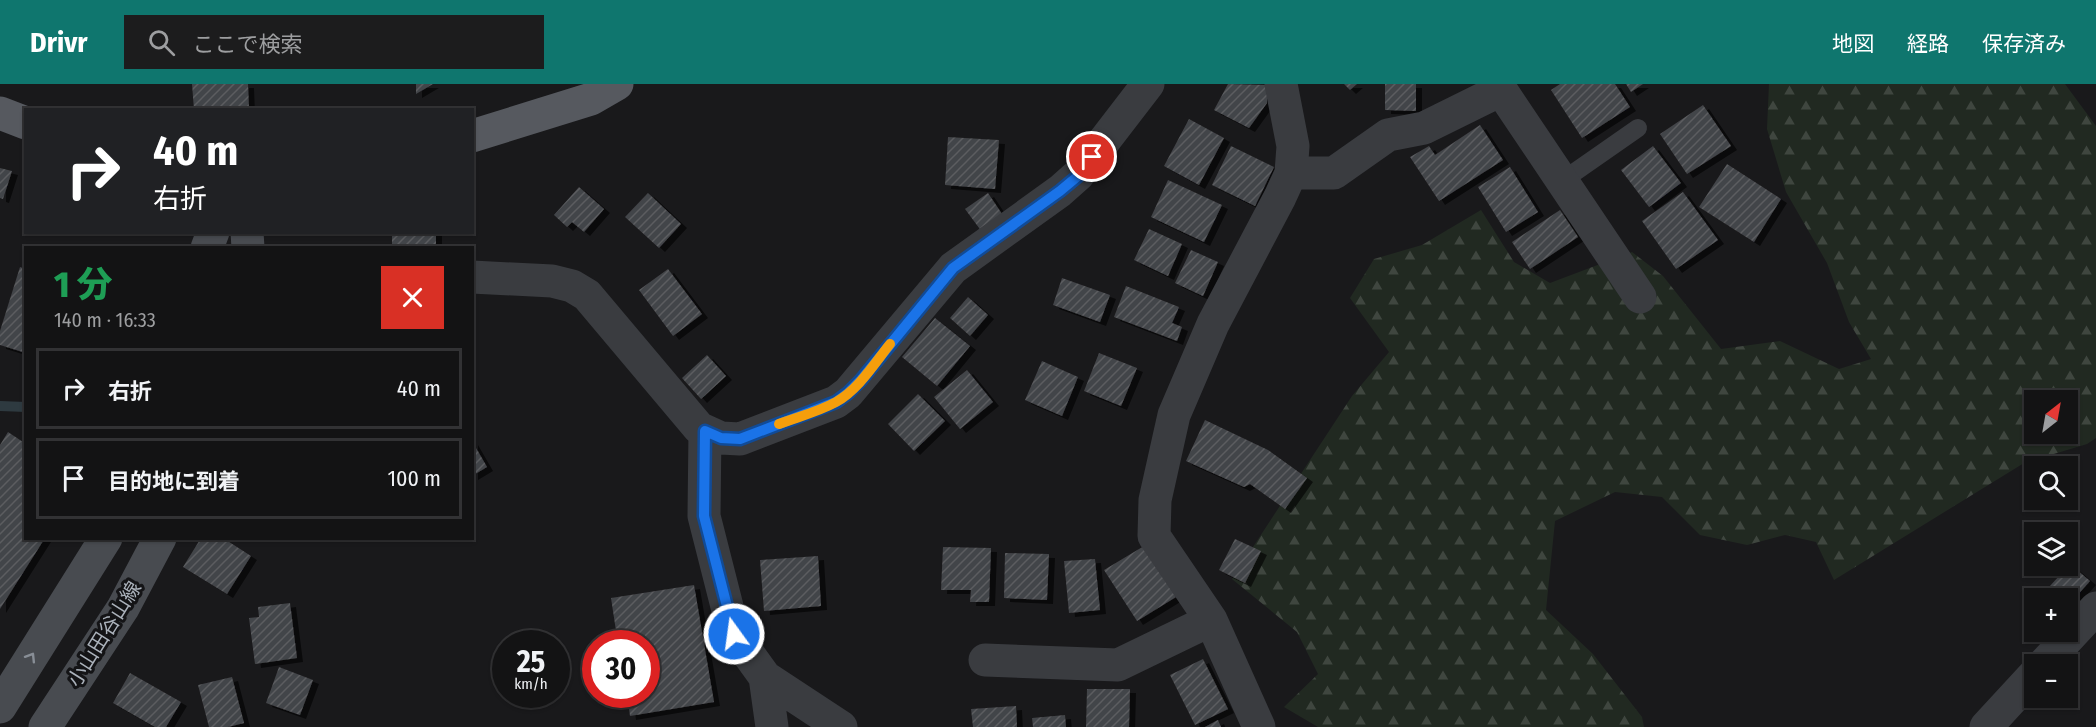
<!DOCTYPE html>
<html lang="ja">
<meta charset="utf-8">
<style>
body{margin:0;font-family:"Fira Sans Condensed","Noto Sans JP",sans-serif;background:#1c1c1d;color:#f1f3f6;height:100vh;display:flex;flex-direction:column;font-size:22px;white-space:nowrap}
*{box-sizing:border-box;margin:0}
p{font-size:20px;color:#9d9ea0}
.icon{flex:none;width:33px;height:33px;fill:none;stroke:currentColor;stroke-width:2;stroke-linecap:round;stroke-linejoin:round}
.map{position:relative;flex:1;overflow:hidden}
.panel{position:absolute;left:24px;top:162px;width:450px;height:294px;display:flex;flex-direction:column;background:#131314;border-radius:0px;box-shadow:0 2px 4px #0004,0 0 0 2px #323234}
.panel>*{flex:none}
.hud{position:absolute;left:24px;top:24px;width:450px;height:126px;border-radius:0px;box-shadow:0 2px 4px #0004,0 0 0 2px #323234;background:#202124;color:#fff;overflow:hidden}
.needle{width:39px;rotate:31deg}
.fabs{position:absolute;left:2024px;top:306px;display:grid;gap:12px}
.fabs a{display:grid;place-items:center;width:54px;height:54px;border-radius:0px;background:#131314;box-shadow:0 2px 4px #0004,0 0 0 2px #323234;font-size:30px}
.speed{position:absolute;left:492px;top:546px;display:flex;gap:12px;font-size:30px;font-weight:700;text-align:center}
.speed>*{display:grid;place-content:center;width:78px;height:78px;border-radius:50%;background:#131314;box-shadow:0 2px 4px #0004,0 0 0 2px #323234;line-height:1}
.speed small{font-size:15px;font-weight:400}
.speed .limit{border:9px solid #d22;background:#fff;color:#111}
.pin{position:absolute;display:grid;place-items:center;width:51px;height:51px;color:#fff;margin:-26px;border:3px solid #fff;border-radius:50%;box-shadow:0 2px 6px #0007}
.me{position:absolute;width:66px;margin:-33px;rotate:346deg;stroke-linejoin:round;filter:drop-shadow(0 0 4px #0008)}
.turn{display:flex;align-items:center;gap:21px;height:126px;padding:0 30px;font-size:27px}
.turn .icon{width:78px;height:78px;stroke-width:2.5}
.turn b{display:block;font-size:42px;line-height:51px}
.round{display:grid;place-items:center;flex:none;width:63px;height:63px;border-radius:0px;background:#1c1c1d}
.head{display:flex;align-items:center;justify-content:space-between;height:102px;padding:0 30px}
h1{font-size:36px;font-weight:800;line-height:45px;color:#1e9e55}
ul{padding:0;list-style:none}
li{display:flex;align-items:center;gap:18px;height:81px;margin:0 12px 9px;padding:0 18px;border:3px solid #323234;border-radius:0px}
li div{flex:1}
li b{display:block;font-size:22px}
li em{font-style:normal}
header{display:flex;align-items:center;gap:36px;box-sizing:border-box;height:84px;padding:0 30px;background:#0f766e;color:#fff}
header strong{font-size:28px}
nav{display:flex;gap:33px;margin-inline-start:auto;font-size:21px}
.search{width:420px;height:54px;background:#1c1c1d;display:flex;align-items:center;gap:15px;box-sizing:border-box;padding:0 21px;border-radius:0px;color:#9d9ea0;font-size:22px}
.map>svg:first-child{display:block}
.forest{fill:url(#forest-firs);fill-rule:evenodd}
.lines{fill:none;stroke-linecap:round;stroke-linejoin:round}
.stream{stroke:#2e3a40;stroke-width:10}
.building{fill:url(#building-hatch);filter:url(#shadow)}
.service{stroke:#3a3c40;stroke-width:18}
.minor{stroke:#3a3c40;stroke-width:33}
.secondary{stroke:#484b50;stroke-width:33}
.primary{stroke:#56595f;stroke-width:33}
.oneway{stroke:#888e96}
.route-casing{stroke:#114b97;stroke-width:15}
.route{stroke:#1a73e8;stroke-width:10}
.slow{stroke:#f59e0b;stroke-width:10}
.labels{text-anchor:middle;stroke-width:6;stroke-linejoin:round;paint-order:stroke}
.street-label{font-size:20px;fill:#abb2bb;stroke:#141416}
</style>
<header>
<strong>Drivr</strong>
<div class="search"><svg class="icon" aria-label="search" viewBox="0 0 24 24"><circle cx="10" cy="10" r="6"/><path d="M15 15l6 6"/></svg>ここで検索</div>
<nav><a>地図</a><a>経路</a><a>保存済み</a></nav>
</header>
<div class="map">
<svg width="2096" height="643" viewBox="0 0 2096 643">
<defs>
<pattern id="forest-firs" width="22" height="20" patternUnits="userSpaceOnUse" patternTransform="scale(1.5)"><rect width="22" height="20" fill="#212921"/><path d="M5 1l3.5 6h-7zM16 11l3.5 6h-7z" fill="#3f463f"/></pattern>
<pattern id="building-hatch" width="6" height="6" patternUnits="userSpaceOnUse" patternTransform="scale(1.5)"><rect width="6" height="6" fill="#434448"/><path d="M-1 1l2-2M0 6l6-6M5 7l2-2" fill="none" stroke="#5b5d60"/></pattern>
<filter id="shadow"><feDropShadow dx="6" dy="4" stdDeviation="0" flood-color="#0009"/></filter>
</defs>
<rect width="100%" height="100%" fill="#19191b"/>
<!-- forest -->
<path class="forest" d="M1769,0H2065L2096,42V354L2087,360L2024,379L1834,496L1816,458L1785,451L1747,461L1700,451L1662,413L1615,408L1555,437L1546,526L1593,570L1642,633L1644,643H1318L1284,623L1318,590L1297,548L1232,495L1352,312L1389,268L1350,214L1374,175L1422,161L1481,126L1514,178L1550,199L1632,168L1663,192L1721,265L1780,257L1839,285L1871,275L1849,238L1827,179L1786,108L1767,45ZM2034,316H2067V350H2034Z"/>
<g class="lines">
<!-- stream -->
<path class="stream" d="M0,322L26,323"/>
</g>
<!-- building -->
<path class="building" d="M192,0H248L249,26H194Z
M416,0H433L416,10Z
M1228,0L1267,1V19L1249,44L1214,26Z
M1344,0H1357L1350,6Z
M1385,0H1416V27L1385,26Z
M1560,0H1615L1630,23L1582,54L1551,6Z
M1626,0H1643L1631,8Z
M1703,21L1731,62L1687,90L1660,50Z
M1189,35L1224,54L1199,101L1164,82Z
M1480,41L1503,76L1439,117L1410,73L1429,62L1435,71Z
M948,53L999,56L995,105L945,101Z
M1231,62L1274,83L1255,122L1212,101Z
M1653,62L1681,99L1649,123L1621,86Z
M1727,80L1781,115L1754,158L1699,123Z
M1510,83L1538,128L1506,148L1478,103Z
M0,84L12,87L3,115L0,114Z
M1168,96L1222,121L1204,158L1151,133Z
M579,103L604,125L584,148L572,138L567,143L554,131Z
M1683,108L1718,156L1676,185L1642,137Z
M648,109L681,140L659,164L625,133Z
M988,109L1004,133L982,148L965,125Z
M1560,126L1578,153L1530,185L1512,158Z
M1149,145L1182,160L1168,192L1134,176Z
M392,148H436V164H392Z
M1191,166L1218,178L1203,212L1175,199Z
M20,183L26,185V269L0,261V247Z
M668,185L702,230L673,252L639,206Z
M1062,194L1110,211L1100,238L1053,221Z
M1126,202L1179,223L1172,239L1182,243L1177,257L1114,233Z
M968,213L988,231L970,252L950,234Z
M935,234L970,262L937,302L902,273Z
M1099,269L1137,284L1121,322L1084,307Z
M707,271L726,292L701,315L682,294Z
M1042,277L1078,293L1062,332L1025,316Z
M967,286L993,318L960,345L934,313Z
M918,310L945,337L914,367L888,340Z
M1205,336L1268,366L1307,394L1285,425L1250,400L1244,403L1186,377Z
M8,348L26,360V454H45L0,525V361Z
M472,357L487,383L472,392Z
M201,454H223L251,472L227,510L183,483Z
M1235,455L1261,467L1245,499L1219,486Z
M1144,462L1176,513L1137,537L1104,486Z
M943,463L991,464L989,518H970L971,506H941Z
M1005,469L1049,470L1047,516L1004,514Z
M818,472L821,522L764,527L760,476Z
M1095,475L1100,526L1069,529L1064,477Z
M2070,480L2090,497L2067,523V514H2039Z
M694,501L714,618L630,632L627,610H646V560H618L611,514Z
M290,519L297,574L255,580L249,534L259,533L258,523Z
M1203,575L1228,625L1195,641L1170,591Z
M279,583L313,596L300,631L266,619Z
M130,589L181,618L166,643H155L113,619Z
M232,593L244,639L228,643H209L198,601Z
M1087,605H1130L1129,643H1086Z
M1016,622L1017,643H973L971,625Z
M1065,631L1066,643H1033L1032,634Z
M1218,636L1221,643H1205Z"/>
<g class="lines">
<!-- service -->
<path class="service" d="M1562,97L1638,44"/>
<!-- minor -->
<path class="minor" d="M1291,89H1334L1388,51L1424,44L1501,6L1640,213
M472,193L552,197L572,202L587,211L699,344L721,354L740,355L836,318L848,309L953,184L1060,107L1078,91L1148,0
M705,347L704,432L734,550L765,593L772,643
M985,576L1118,581L1211,536
M2044,580L2096,524
M765,593L841,643
M1259,643L1211,536L1154,452L1155,416L1174,331L1213,240L1280,113L1291,89L1293,62L1281,0
M1986,643L2034,591"/>
<!-- secondary -->
<path class="secondary" d="M247,148L248,164
M207,164L213,148
M0,623L106,454
M45,643L123,524L160,454"/>
<!-- primary -->
<path class="primary" d="M0,29L26,39
M472,52L591,15L617,0"/>
</g>
<!-- one-way arrows -->
<defs><path id="oneway-chevron" d="M-2-3.5L2.5 0L-2 3.5" fill="none" stroke-width="1.6" stroke-linecap="round" stroke-linejoin="round" transform="scale(1.5)"/></defs>
<use class="oneway" href="#oneway-chevron" transform="translate(31 573) rotate(-58)"/>
<g class="lines">
<!-- route casing -->
<g class="route-casing">
<path id="route" d="M734,550L704,432L705,347L721,354L740,355L836,318L848,309L861,296L953,184L1060,107L1078,92L1092,73"/>
</g>
<!-- route -->
<use href="#route" class="route"/>
<!-- slow -->
<path class="slow" d="M779,340C797,333 818,328 836,318C858,306 874,280 890,260"/>
</g>
<g class="labels">
<!-- street labels -->
<g class="street-label">
<text transform="translate(104 550) rotate(-58)" y="7">小山田谷山線</text>
</g>
</g>
</svg>
<div class="fabs">
<a><svg class="needle" viewBox="-14 -14 28 28"><path d="M0-13l5 13h-10z" fill="#e53935"/><path d="M0 13l5-13h-10z" fill="#9d9ea0"/></svg></a>
<a><svg class="icon" aria-label="search" viewBox="0 0 24 24"><circle cx="10" cy="10" r="6"/><path d="M15 15l6 6"/></svg></a>
<a><svg class="icon" aria-label="layers" viewBox="0 0 24 24"><path d="M12 4l9 5-9 5-9-5zM3 14l9 5 9-5"/></svg></a>
<a>+</a>
<a>−</a>
</div>
<div class="speed"><div>25<small>km/h</small></div><div class="limit">30</div></div>
<div class="pin" style="left:1092px;top:73px;background:#d93025"><svg class="icon" aria-label="arrive" viewBox="0 0 24 24"><path d="M6 21V4h12l-3 4 3 4H6"/></svg></div>
<svg class="me" style="left:734px;top:550px" viewBox="-20 -20 40 40"><circle r="17" fill="#1a73e8" stroke="#fff" stroke-width="3"/><path d="M0-11L8 9 0 5-8 9z" fill="#fff"/></svg>
<div class="hud">
<div class="turn"><svg class="icon" aria-label="right" viewBox="0 0 24 24"><path d="M7 20v-9h11M14 6l5 5-5 5"/></svg><div><b>40 m</b>右折</div></div>
</div>
<section class="panel">
<div class="head"><div><h1>1 分</h1><p>140 m · 16:33</p></div><a class="round" style="background:#d93025;color:#fff"><svg class="icon" aria-label="close" viewBox="0 0 24 24"><path d="M6 6l12 12M18 6L6 18"/></svg></a></div>
<ul>
<li><svg class="icon" aria-label="right" viewBox="0 0 24 24"><path d="M7 20v-9h11M14 6l5 5-5 5"/></svg><div><b>右折</b></div><em>40 m</em></li>
<li><svg class="icon" aria-label="arrive" viewBox="0 0 24 24"><path d="M6 21V4h12l-3 4 3 4H6"/></svg><div><b>目的地に到着</b></div><em>100 m</em></li>
</ul>
</section>
</div>
